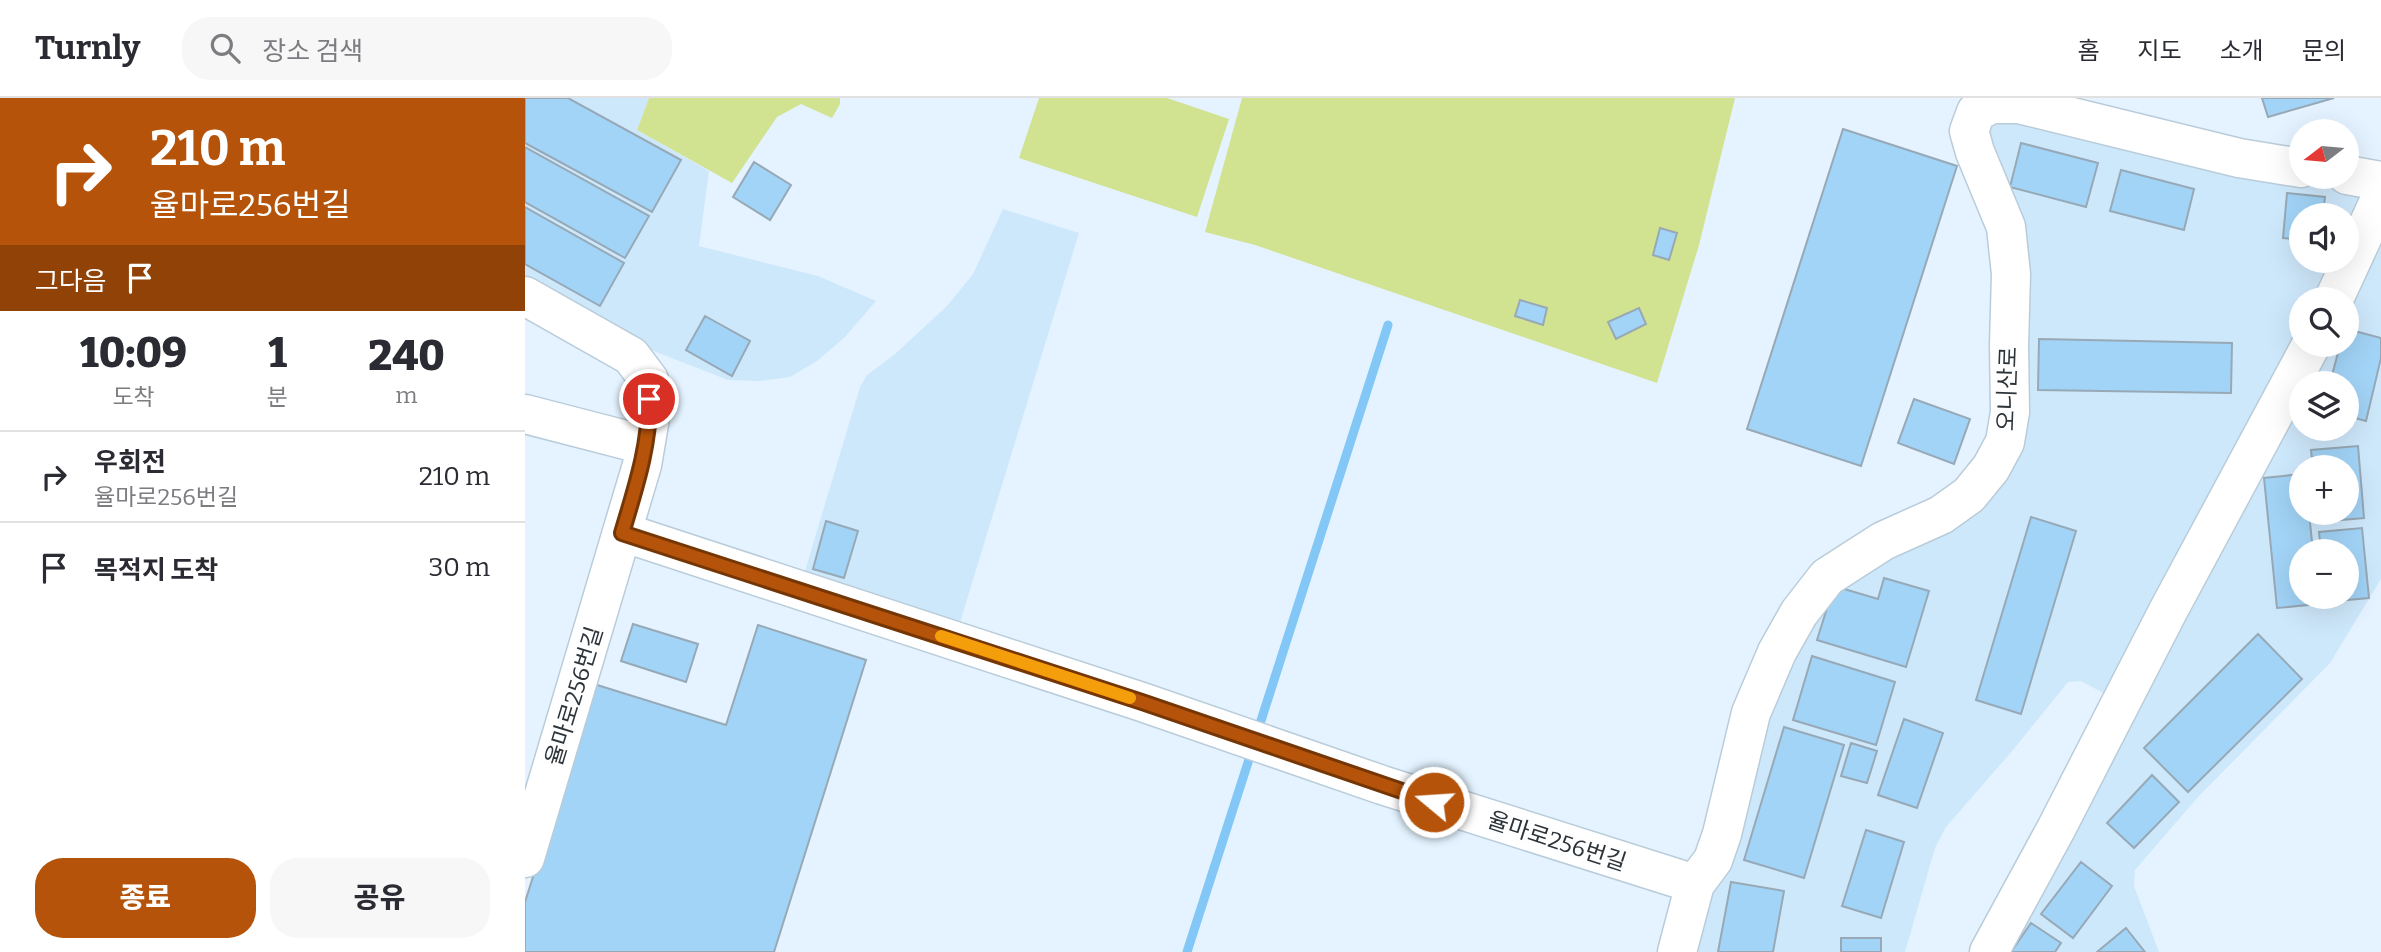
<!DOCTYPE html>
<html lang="ko">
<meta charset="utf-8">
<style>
body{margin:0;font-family:Bitter,"Noto Sans KR",serif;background:#f7f7f7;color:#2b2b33;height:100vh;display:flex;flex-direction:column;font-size:26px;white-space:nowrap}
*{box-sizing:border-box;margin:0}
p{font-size:23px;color:#7c7c81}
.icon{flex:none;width:38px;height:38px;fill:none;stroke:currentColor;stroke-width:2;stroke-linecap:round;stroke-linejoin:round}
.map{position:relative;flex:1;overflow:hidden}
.sheet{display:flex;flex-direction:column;background:#fff;width:525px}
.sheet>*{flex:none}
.guide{background:#b45309;color:#fff;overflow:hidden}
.needle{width:46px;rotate:254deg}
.controls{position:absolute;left:1764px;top:21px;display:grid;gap:14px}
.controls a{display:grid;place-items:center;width:70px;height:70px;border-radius:50%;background:#fff;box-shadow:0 7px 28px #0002;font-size:35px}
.pin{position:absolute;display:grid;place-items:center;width:60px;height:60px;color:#fff;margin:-30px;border:4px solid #fff;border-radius:50%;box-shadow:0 2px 7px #0007}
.me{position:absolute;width:77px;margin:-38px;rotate:288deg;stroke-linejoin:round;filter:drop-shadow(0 0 5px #0008)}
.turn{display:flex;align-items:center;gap:24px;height:147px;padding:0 35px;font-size:32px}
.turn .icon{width:91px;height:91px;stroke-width:2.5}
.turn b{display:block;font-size:49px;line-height:60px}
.then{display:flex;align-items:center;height:66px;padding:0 35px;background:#0003;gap:14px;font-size:26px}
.eta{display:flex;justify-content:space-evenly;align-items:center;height:119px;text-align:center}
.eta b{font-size:42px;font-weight:800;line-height:49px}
.button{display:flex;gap:14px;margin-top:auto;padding:14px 35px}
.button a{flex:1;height:80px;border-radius:28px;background:#b45309;color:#fff;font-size:28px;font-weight:800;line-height:80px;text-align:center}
.button a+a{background:#f7f7f7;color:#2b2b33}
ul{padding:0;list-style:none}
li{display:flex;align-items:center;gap:21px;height:91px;padding:0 35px;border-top:2px solid #e1e1e2}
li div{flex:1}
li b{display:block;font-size:26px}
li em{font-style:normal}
header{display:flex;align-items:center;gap:42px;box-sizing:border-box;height:98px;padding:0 35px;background:#fff;border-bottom:2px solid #e1e1e2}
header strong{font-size:33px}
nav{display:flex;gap:38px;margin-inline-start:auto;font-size:24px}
.search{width:490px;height:63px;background:#f7f7f7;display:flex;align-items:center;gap:18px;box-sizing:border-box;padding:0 24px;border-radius:28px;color:#7c7c81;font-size:26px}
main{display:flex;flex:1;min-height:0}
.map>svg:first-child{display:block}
.built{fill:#cee8fb;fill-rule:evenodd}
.green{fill:#d1e290}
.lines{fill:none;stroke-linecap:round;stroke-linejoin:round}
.stream{stroke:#83c7f6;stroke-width:9}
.building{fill:#a2d4f7;stroke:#97a9b6;stroke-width:2}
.minor-casing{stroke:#b9ccd9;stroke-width:41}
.minor{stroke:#fff;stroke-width:38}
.route-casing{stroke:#753606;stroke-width:18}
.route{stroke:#b45309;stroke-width:12}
.slow{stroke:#f59e0b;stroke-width:12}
.labels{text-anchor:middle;stroke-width:7;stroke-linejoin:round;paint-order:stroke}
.street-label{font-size:23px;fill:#2c3339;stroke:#fefefe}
</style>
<header>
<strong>Turnly</strong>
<div class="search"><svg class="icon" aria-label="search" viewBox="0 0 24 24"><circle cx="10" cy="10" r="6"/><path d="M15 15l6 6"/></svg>장소 검색</div>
<nav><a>홈</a><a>지도</a><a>소개</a><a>문의</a></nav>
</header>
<main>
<section class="sheet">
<div class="guide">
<div class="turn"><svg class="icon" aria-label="right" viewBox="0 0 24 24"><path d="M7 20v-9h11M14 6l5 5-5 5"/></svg><div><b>210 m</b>율마로256번길</div></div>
<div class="then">그다음<svg class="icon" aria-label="arrive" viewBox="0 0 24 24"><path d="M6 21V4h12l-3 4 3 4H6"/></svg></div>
</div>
<div class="eta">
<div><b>10:09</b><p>도착</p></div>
<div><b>1</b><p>분</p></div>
<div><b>240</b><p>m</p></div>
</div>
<ul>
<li><svg class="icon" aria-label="right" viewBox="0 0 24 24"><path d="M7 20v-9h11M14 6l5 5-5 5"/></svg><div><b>우회전</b><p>율마로256번길</p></div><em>210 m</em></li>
<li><svg class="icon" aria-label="arrive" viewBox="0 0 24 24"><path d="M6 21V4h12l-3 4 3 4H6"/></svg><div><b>목적지 도착</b></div><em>30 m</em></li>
</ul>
<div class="button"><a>종료</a><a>공유</a></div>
</section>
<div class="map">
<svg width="1856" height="854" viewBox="0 0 1856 854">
<rect width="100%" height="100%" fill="#e4f3ff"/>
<!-- built -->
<path class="built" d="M0,0H124L112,32L184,73L174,148L293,178L351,203L320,239L292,263L265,279L235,283L203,282L108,245L0,185Z
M1462,16L1703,67L1803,84L1828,92L1836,100L1822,147V117H1776V163H1815L1798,201H1776V242L1582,597L1556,583L1543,584L1488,652L1421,729L1410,750L1380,854H1163L1227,637L1279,521L1477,361Z
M478,111L554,135L433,531L277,483L335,289L342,277L370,256L422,208L448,176Z
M1856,124V481L1805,565L1673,699L1610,772L1609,788L1634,854H1474L1776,288V331H1822V285H1778L1798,247H1822V201ZM1776,369H1822V415H1776ZM1776,453H1822V499H1776Z"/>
<!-- green -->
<path class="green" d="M124,0H315V6L307,20L276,6L252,19L207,85L112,32Z
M514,0H642L704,21L672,119L494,60Z
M717,0H1210L1174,147L1132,285L730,147L680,134Z"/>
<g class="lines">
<!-- stream -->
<path class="stream" d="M732,635L863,227
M662,854L727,652"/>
</g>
<!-- building -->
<path class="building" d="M0,0H43L156,62L127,114L0,45Z
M1737,0H1809L1743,19Z
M1318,31L1432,68L1336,368L1222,331Z
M1496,45L1573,65L1561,109L1485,89Z
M0,49L124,118L100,160L0,104Z
M229,64L266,87L245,122L208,99Z
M1596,72L1669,91L1659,132L1585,113Z
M1762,95L1800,99L1798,117H1776V142L1758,140Z
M0,109L99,165L75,208L0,166Z
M1135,130L1152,135L1144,162L1128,157Z
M995,202L1022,210L1018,227L990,218Z
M1114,210L1121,226L1091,241L1083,224Z
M180,218L225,243L207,278L161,252Z
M1822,231L1856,240V260L1841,323L1822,318V285H1805L1815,247H1822Z
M1514,241L1707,245L1706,295L1513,292Z
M1389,301L1445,321L1429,366L1373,345Z
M1833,348L1839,420L1793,424L1792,415H1822V369H1788L1786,352Z
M1776,376V415H1784L1788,453H1776V499H1793V506L1752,510L1739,380Z
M1506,419L1551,433L1496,616L1451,602Z
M301,423L333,433L319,480L288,471Z
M1837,430L1844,500L1801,504L1800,499H1822V453H1796L1794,434Z
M1359,480L1404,493L1381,569L1292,542L1309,488L1353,501Z
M108,526L173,546L161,584L96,563Z
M233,527L341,562L249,854H0V804L69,586L201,627Z
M1733,536L1777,581L1663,694L1619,650Z
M1287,558L1370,584L1351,647L1268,622Z
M1379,621L1418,635L1392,710L1353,697Z
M1259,629L1319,647L1279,780L1219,762Z
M1326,645L1352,653L1342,685L1316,678Z
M1627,677L1654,704L1609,750L1582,725Z
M1341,732L1379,744L1356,820L1317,808Z
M1556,764L1587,788L1548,840L1516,816Z
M1206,784L1259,793L1248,854H1193Z
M1506,825L1536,845L1530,854H1486Z
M1601,830L1620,854H1572Z
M1316,840H1356V854H1316Z"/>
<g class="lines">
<!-- minor casing -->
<g class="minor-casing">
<path id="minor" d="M1822,77L1856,83
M0,198L106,258L124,282L125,320L117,367L97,434L0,760
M1809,201L1856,99
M0,316L120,347
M97,434L617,604L857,687L1170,786
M1152,854L1170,786L1188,762L1197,736L1226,615L1252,554L1274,515L1302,479L1358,443L1416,417L1444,397L1466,370L1480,344L1485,314L1484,247L1486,176L1481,129L1450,54L1444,33L1451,14L1467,6H1494L1714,60L1776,70
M1464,854L1531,731L1643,513L1786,247"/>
</g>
<!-- minor -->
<use href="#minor" class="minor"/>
</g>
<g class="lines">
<!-- route casing -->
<g class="route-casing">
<path id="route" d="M124,301C125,347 110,391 97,435L617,604L909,704"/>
</g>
<!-- route -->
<use href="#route" class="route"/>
<!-- slow -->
<path class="slow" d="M416,538L605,600"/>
</g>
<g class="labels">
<!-- street labels -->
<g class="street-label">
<text transform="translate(1482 291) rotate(-88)" y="8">오니산로</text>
<text transform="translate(49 598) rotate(-73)" y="8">율마로256번길</text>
<text transform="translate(1032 743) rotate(18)" y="8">율마로256번길</text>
</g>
</g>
</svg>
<div class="controls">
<a><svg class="needle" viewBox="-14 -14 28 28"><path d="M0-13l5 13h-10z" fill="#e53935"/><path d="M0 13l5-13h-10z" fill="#7c7c81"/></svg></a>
<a><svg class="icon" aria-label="sound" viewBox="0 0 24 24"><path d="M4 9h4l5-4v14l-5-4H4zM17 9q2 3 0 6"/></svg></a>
<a><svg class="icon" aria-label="search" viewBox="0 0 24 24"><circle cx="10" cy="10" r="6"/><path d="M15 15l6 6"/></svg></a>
<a><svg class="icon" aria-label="layers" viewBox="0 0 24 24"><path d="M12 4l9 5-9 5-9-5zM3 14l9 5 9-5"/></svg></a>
<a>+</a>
<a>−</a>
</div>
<div class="pin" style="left:124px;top:301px;background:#d93025"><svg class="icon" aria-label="arrive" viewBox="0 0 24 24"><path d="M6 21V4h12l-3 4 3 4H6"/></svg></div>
<svg class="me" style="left:909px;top:704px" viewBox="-20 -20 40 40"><circle r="17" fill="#b45309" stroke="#fff" stroke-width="3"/><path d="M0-11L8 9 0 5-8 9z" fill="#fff"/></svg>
</div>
</main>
